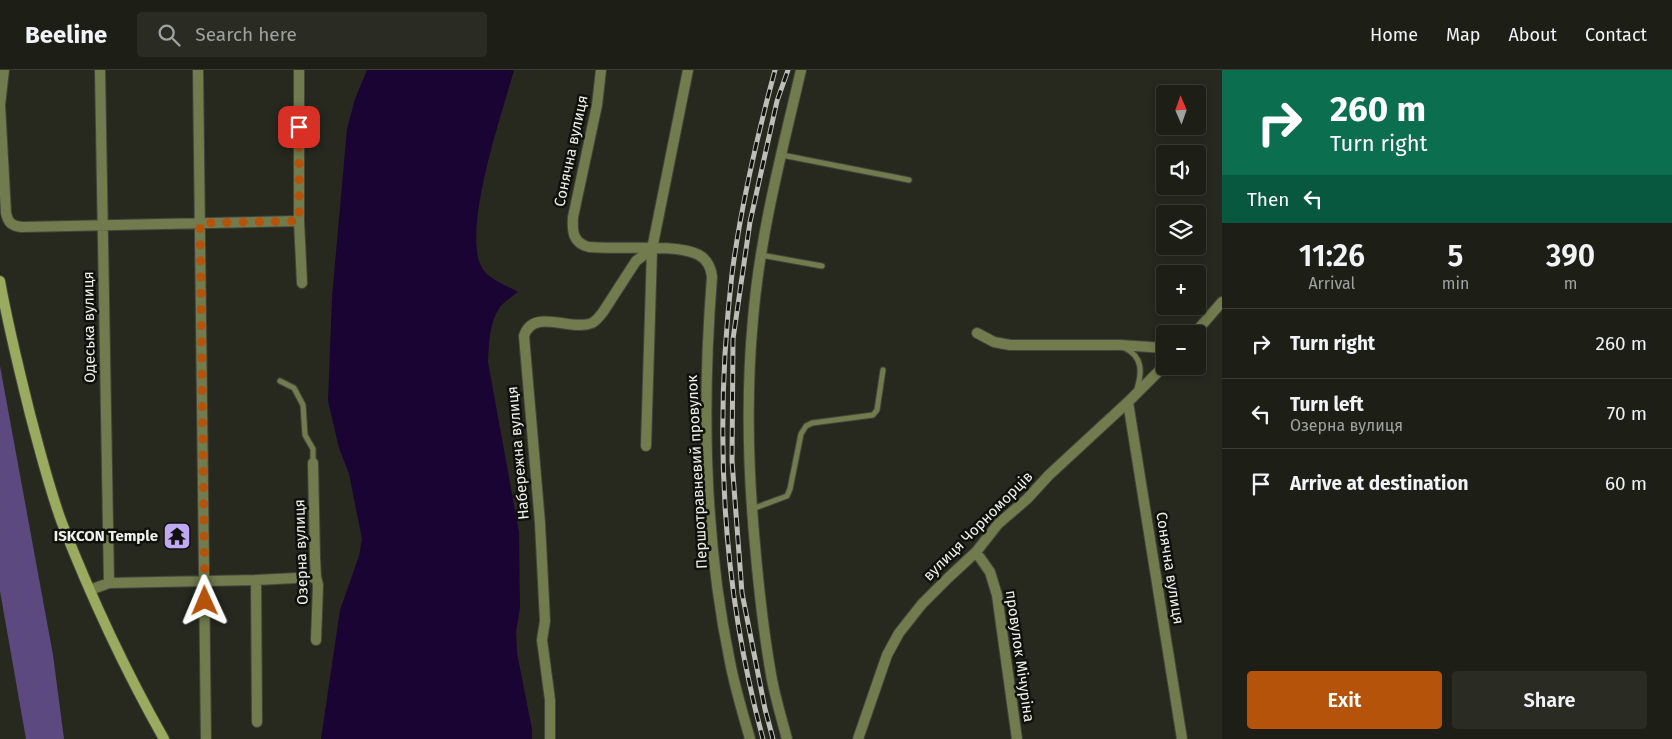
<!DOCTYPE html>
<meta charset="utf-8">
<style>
body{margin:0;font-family:"Fira Sans",sans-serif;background:#2a2c24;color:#f1f3f6;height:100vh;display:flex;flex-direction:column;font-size:19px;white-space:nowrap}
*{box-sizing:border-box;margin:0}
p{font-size:16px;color:#a0a2a1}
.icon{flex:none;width:28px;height:28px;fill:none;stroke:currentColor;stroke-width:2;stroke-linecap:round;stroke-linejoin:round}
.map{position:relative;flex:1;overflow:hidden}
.side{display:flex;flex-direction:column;background:#1d1f17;width:450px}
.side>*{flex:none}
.top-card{background:#0b6e4f;color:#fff;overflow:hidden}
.needle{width:32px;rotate:358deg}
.controls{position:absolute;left:1156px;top:15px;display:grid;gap:10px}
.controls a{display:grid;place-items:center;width:50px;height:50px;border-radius:5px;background:#1d1f17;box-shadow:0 2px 8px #0003,0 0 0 1px #3b3d36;font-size:25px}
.pin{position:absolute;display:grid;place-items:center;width:42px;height:42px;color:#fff;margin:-21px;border-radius:10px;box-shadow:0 2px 8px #0006}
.me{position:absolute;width:55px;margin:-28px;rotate:359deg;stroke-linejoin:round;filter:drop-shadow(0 0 4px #0008)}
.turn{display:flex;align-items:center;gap:18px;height:105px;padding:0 25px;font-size:22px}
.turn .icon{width:65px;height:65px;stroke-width:2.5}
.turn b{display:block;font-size:35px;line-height:42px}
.then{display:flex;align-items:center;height:48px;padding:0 25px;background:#0003;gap:10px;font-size:19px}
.eta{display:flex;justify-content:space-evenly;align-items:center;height:85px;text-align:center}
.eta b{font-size:30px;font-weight:600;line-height:35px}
.button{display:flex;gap:10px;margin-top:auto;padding:10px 25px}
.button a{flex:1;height:58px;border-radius:5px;background:#b45309;color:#fff;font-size:20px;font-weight:600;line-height:58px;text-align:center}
.button a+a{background:#2a2c24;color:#f1f3f6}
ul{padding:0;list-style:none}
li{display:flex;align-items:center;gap:15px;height:70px;padding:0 25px;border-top:1px solid #3b3d36}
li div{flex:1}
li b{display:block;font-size:19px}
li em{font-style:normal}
header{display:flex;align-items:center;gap:30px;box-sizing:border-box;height:70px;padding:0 25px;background:#1d1f17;border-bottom:1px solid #3b3d36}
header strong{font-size:24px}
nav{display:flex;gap:28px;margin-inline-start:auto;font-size:18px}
.search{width:350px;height:45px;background:#2a2c24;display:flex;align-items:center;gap:12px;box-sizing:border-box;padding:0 18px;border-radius:5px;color:#a0a2a1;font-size:19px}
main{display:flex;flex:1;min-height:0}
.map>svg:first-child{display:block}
.forest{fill:#5c497f}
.water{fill:#1a0434}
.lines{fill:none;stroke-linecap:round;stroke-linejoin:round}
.service-casing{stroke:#43453c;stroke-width:7}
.minor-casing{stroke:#43453c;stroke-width:12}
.secondary-casing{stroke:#43453c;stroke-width:12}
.service{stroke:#717b4d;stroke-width:5}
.minor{stroke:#717b4d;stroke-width:10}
.secondary{stroke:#9aaa5f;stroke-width:10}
.rail-casing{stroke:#bcbeb7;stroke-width:5}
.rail{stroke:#10110d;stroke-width:3;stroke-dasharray:9;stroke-linecap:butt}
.route{stroke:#b45309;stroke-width:9;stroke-dasharray:0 16.2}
.labels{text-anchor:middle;stroke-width:5;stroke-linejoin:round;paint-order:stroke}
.street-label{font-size:15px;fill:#eff1eb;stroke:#10110d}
.poi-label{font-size:15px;font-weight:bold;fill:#eff1eb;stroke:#10110d;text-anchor:end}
</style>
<header>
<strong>Beeline</strong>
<div class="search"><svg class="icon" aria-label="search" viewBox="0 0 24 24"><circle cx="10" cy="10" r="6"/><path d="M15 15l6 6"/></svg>Search here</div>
<nav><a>Home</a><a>Map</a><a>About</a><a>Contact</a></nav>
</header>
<main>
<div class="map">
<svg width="1222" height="669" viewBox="0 0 1222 669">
<rect width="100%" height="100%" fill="#27291f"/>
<!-- forest -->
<path class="forest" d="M0,296L53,585L64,669H26L0,521Z"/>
<!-- water -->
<path class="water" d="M367,0H514C504,38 457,171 485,202C493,211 508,216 518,222C513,226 505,231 500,237C489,253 489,273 488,292L519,462L520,538L516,562L517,583L532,659V669H321L340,540L359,486L362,469L349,404L339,378L328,331L332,227L347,59L355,29Z"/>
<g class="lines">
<!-- service casing -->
<g class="service-casing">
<path id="service" d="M782,85L909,110
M761,185L822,196
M1125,278C1143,287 1142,302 1137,319
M280,311L294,318L303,335L305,365L313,379V393
M752,439L787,426L790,419L801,364L806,356L812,353L873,345L877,340L883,300"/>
</g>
<!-- minor casing -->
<g class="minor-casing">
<path id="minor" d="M4,0L0,35L6,143C8,153 12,156 22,157L299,151
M100,0L109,513
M198,0L206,669
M299,0V151L302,213
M601,0L597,35L573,147C572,162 573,173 589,177C617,180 677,173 699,185C708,190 711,198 712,207C702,334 704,468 730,592C735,618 743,644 750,669
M977,263L994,272L1010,275H1120L1165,278
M1194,264L1222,232
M1128,332L1182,669
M646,376L652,179L688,0
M313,393L315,488L316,507L318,515L316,570
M976,482L990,502L997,525L1017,669
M256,510L257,652
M90,520L109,513L256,510L316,507
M550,669V630L542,570L545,551L540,453L524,266C533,237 571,262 592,253C596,251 600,246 603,242L636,191L652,179
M787,669C782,650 776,630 772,610C764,566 759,521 755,475C748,400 746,324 753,249C760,164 782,82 801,0
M858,669L887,585L899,563L922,534L948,508L976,482L998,454L1027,429L1049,405L1128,332L1165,295"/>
</g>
<!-- secondary casing -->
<g class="secondary-casing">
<path id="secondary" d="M0,211C8,256 19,300 30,344C40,381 49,418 62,453C91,527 125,600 164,669"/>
</g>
<!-- service -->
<use href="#service" class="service"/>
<!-- minor -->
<use href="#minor" class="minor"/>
<!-- secondary -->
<use href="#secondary" class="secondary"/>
<!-- rail casing -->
<g class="rail-casing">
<path id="rail" d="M763,669C722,518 714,359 732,204C741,135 757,67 775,0
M773,669L765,639L742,523L732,391L733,269L750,152L777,31L788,0"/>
</g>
<!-- rail -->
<use href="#rail" class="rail"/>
</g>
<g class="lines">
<!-- route -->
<path class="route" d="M205,531L200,153L299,151V57"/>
</g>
<!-- icons -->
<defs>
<g id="temple-square" transform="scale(1.4375)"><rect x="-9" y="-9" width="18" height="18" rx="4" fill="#c0a8f3" stroke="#10110d"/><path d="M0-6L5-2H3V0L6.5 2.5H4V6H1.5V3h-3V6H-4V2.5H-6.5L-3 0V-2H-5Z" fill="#111"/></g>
</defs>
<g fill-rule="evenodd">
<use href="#temple-square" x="177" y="466"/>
</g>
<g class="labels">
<!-- street labels -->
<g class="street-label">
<text transform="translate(571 81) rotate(-78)" y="5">Сонячна вулиця</text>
<text transform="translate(89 257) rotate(-91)" y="5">Одеська вулиця</text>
<text transform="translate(518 383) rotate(-95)" y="5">Набережна вулиця</text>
<text transform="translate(697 402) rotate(-93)" y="5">Першотравневий провулок</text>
<text transform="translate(978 456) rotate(-45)" y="5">вулиця Чорноморців</text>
<text transform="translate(301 482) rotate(-92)" y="5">Озерна вулиця</text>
<text transform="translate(1170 498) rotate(81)" y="5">Сонячна вулиця</text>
<text transform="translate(1020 586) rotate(82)" y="5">провулок Мічуріна</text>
</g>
<!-- poi labels -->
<g class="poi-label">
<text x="158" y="471">ISKCON Temple</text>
</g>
</g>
</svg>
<div class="controls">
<a><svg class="needle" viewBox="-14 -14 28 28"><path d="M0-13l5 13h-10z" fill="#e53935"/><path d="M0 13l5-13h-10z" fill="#a0a2a1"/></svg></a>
<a><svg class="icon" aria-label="sound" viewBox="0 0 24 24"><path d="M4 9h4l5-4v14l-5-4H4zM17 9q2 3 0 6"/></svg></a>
<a><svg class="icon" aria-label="layers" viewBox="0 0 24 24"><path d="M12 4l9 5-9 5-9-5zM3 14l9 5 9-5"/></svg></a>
<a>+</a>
<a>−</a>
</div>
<div class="pin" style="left:299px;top:57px;background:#d93025"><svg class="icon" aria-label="arrive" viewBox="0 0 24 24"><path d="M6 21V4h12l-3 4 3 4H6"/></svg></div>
<svg class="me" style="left:205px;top:531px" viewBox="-20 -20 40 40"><path d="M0-17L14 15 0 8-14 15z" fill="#b45309" stroke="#fff" stroke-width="4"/></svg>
</div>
<section class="side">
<div class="top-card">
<div class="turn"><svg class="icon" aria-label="right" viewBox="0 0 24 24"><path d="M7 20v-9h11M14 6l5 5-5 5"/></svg><div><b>260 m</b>Turn right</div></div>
<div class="then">Then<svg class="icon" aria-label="left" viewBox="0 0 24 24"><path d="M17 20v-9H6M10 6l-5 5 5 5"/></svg></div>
</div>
<div class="eta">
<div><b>11:26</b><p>Arrival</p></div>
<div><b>5</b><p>min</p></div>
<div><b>390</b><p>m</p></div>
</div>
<ul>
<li><svg class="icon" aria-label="right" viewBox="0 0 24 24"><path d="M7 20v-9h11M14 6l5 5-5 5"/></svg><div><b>Turn right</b></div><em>260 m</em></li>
<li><svg class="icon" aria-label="left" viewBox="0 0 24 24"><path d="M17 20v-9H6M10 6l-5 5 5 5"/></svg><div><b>Turn left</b><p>Озерна вулиця</p></div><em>70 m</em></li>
<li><svg class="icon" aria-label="arrive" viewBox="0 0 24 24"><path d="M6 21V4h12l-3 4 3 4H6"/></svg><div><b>Arrive at destination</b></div><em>60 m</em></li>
</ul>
<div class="button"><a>Exit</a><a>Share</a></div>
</section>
</main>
